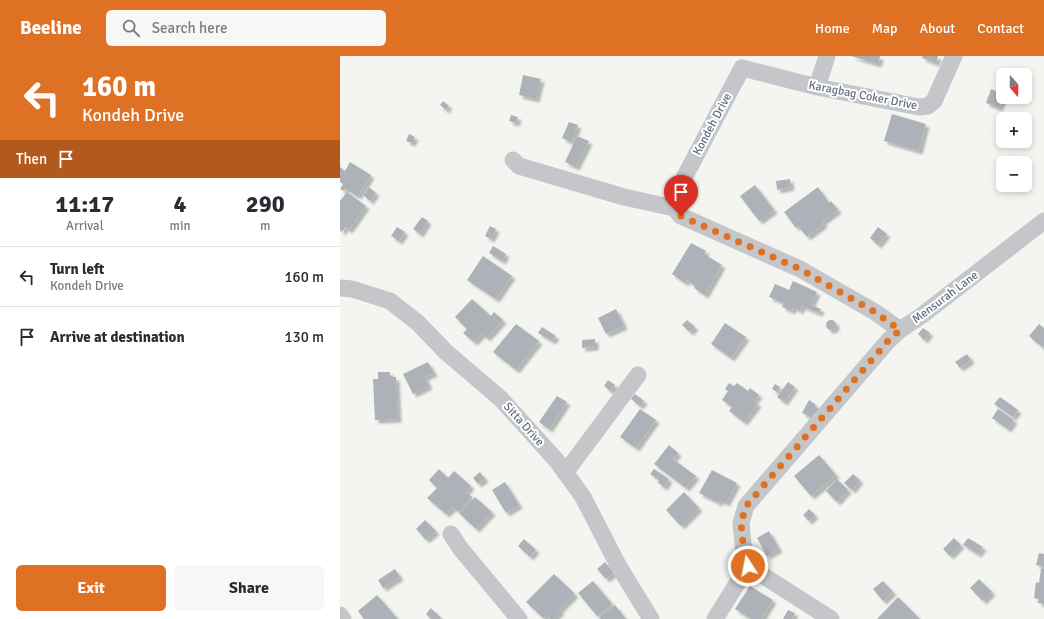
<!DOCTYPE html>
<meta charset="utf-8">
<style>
body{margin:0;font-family:Signika,sans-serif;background:#f7f7f7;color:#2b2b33;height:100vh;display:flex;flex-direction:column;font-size:15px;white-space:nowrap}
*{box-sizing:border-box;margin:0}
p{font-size:13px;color:#7c7c81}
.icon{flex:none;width:22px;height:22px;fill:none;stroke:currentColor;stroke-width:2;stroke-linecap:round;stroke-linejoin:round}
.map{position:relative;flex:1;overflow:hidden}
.drawer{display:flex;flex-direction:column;background:#fff;width:340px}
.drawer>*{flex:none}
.banner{background:#df7125;color:#fff;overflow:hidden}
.needle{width:26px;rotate:160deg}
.controls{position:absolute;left:656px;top:12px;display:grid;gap:8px}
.controls a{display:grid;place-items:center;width:36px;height:36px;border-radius:6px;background:#fff;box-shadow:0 2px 6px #0003;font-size:20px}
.pin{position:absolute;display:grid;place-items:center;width:34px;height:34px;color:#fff;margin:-41px -17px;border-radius:50% 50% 50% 0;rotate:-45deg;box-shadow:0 0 4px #0007}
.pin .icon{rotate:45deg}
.me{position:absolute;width:44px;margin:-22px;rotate:349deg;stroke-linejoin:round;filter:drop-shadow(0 0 3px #0008)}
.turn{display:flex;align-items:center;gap:14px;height:84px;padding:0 16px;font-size:18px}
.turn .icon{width:52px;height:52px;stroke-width:2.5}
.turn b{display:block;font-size:28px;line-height:34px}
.then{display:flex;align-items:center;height:38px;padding:0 16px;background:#0003;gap:8px;font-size:15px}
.eta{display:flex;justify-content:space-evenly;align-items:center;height:68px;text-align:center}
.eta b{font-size:24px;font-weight:800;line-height:28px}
.primary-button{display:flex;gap:8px;margin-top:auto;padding:8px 16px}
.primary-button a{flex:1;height:46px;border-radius:6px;background:#df7125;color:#fff;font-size:16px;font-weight:800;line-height:46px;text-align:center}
.primary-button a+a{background:#f7f7f7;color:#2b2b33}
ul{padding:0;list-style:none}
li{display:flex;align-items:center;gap:12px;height:60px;padding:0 16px;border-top:1px solid #e1e1e2}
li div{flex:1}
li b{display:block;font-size:15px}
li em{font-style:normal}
header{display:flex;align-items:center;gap:24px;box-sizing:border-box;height:56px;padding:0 20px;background:#df7125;color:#fff}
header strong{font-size:19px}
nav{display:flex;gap:22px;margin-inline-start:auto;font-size:14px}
.search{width:280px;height:36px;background:#f7f7f7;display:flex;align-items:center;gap:10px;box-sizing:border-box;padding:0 14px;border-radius:6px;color:#7c7c81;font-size:15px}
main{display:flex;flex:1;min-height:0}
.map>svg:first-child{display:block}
.building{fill:#adb2b8;filter:url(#shadow)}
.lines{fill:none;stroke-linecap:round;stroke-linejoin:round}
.minor{stroke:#c4c6ca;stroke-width:17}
.route{stroke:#df7125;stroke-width:7;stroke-dasharray:0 12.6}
.labels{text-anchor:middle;stroke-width:4;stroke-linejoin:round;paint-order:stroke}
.street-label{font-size:12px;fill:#646f81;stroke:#fff}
</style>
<header>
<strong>Beeline</strong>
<div class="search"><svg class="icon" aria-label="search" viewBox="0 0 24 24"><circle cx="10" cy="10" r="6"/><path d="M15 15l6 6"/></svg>Search here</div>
<nav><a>Home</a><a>Map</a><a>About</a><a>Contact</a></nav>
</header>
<main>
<section class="drawer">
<div class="banner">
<div class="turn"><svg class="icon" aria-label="left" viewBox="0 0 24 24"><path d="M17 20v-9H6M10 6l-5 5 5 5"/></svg><div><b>160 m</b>Kondeh Drive</div></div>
<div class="then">Then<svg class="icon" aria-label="arrive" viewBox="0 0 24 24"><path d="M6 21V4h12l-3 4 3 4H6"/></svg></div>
</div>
<div class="eta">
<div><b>11:17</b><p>Arrival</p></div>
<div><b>4</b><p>min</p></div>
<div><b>290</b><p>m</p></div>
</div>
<ul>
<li><svg class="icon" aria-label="left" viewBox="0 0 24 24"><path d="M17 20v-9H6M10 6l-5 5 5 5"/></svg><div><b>Turn left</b><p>Kondeh Drive</p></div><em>160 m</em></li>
<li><svg class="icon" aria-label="arrive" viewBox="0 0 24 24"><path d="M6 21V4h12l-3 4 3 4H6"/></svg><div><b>Arrive at destination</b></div><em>130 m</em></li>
</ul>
<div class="primary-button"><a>Exit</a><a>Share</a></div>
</section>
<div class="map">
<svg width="704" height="563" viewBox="0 0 704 563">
<defs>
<filter id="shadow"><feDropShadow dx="3.5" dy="3.5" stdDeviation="1" flood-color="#0004"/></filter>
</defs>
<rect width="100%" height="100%" fill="#f4f4f0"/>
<!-- building -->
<path class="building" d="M511,0H540L538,8Z
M583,0H598L596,7L582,2Z
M183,19L201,23L196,43L179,39Z
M651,33L663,38L664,41L659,52L646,47Z
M103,45L109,50L106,54L100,49Z
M552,58L586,68L579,95L544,85Z
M171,59L178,61L176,67L169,65Z
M229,66L238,69L231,86L222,82Z
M69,78L75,81L72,87L66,85Z
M237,80L249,85L236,111L225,106Z
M10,106L31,119L18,140L5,133L4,135L0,133L3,128L0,126V111L5,115Z
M450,123L451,131L437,134L436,125Z
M415,129L434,154L419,165L400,140Z
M29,131L36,137L30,145L23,139Z
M478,131L489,147L491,145L498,154L482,166L484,168L467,181L458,170L456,172L444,156Z
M7,136L26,150L9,174L5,171L2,176L0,174V145Z
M82,161L88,165L80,178L73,173Z
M150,170L156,173L151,183L145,180Z
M57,171L65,176L59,185L51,180Z
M538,171L547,178L538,189L530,182Z
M351,187L366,195L364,198L382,209L365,239L354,232L355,230L347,224L345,227L332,218Z
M153,190L166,198L162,205L149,197Z
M143,200L172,220L156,243L127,224Z
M453,225L477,236L471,249L481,253L479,257L462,250L460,255L453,251L452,255L442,251L444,247L429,241L435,228L449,234Z
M132,243L151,260L154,256L163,264L147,282L142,278L134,286L123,277L127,273L115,261Z
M276,253L284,270L266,278L258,262Z
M486 269a5 5 0 1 1 10 0a5 5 0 1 1-10 0Z
M347,264L355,271L350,276L342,269Z
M385,267L406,281L391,302L371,288Z
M176,268L199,285L176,314L153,296Z
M699,268L704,272V289L702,291L689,280Z
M202,271L216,280L212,285L198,277Z
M583,272L590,277L584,284L578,278Z
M255,283V291L242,292V284Z
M627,298L631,304L620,312L615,306Z
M88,306L94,317L85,321L89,330L73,338L63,318Z
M38,316H50V321H56L58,363L35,364L33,323H38Z
M268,324L275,329L270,335L264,330Z
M448,326L455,331L444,346L437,341Z
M389,327L394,330L397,327L408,335L410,332L419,339L414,345L418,348L404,366L389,355L392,351L382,344L388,335L385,333Z
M435,328L440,331L437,336L432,333Z
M295,338L304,345L300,350L291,343Z
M217,340L227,346L209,373L199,366Z
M660,341L678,354L673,361L654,348Z
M469,344L475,348L476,351L479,353L474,363L462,357Z
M300,353L316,364L296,392L280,381Z
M658,353L674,364L668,373L652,362Z
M329,389L338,397L333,403L356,420L346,432L314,408Z
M479,399L496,419L471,440L454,420Z
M99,413L108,422L114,415L131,430L126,436L132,441L118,456L113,451L106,458L87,442L97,432L89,424Z
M314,413L329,423L324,431L318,427L319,424L310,418Z
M372,414L397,427L386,447L380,444L379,447L359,437Z
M140,416L145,423L138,428L133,422Z
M513,418L520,424L512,434L504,427Z
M497,423L508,434L497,446L486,435Z
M165,426L179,449L166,457L152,434Z
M344,436L359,452L341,470L326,454Z
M135,441L152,456L136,473L120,458Z
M469,453L475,459L469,465L463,459Z
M85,464L96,475L86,484L76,473Z
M429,475L439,493L427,500L417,482Z
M614,482L621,489L610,500L603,493Z
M628,482L643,491L638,498L623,489Z
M184,483L196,494L190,501L178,490Z
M417,496L424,504L418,509L411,502Z
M699,497L704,498V511L696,509Z
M265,506L274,517L266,523L257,513Z
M55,513L60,521L43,532L38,524Z
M701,513H704V548L698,547L699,543L694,542L696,526L699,527Z
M214,518L235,538L219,554L221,555L213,563H210L206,559L203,562L186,546Z
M639,523L652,536L643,545L630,532Z
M253,525L272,548L257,560L238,537Z
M543,525L553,536L543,545L533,533Z
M410,530L433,544L421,563H411L395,553Z
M37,539L58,563H24L18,555Z
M558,541L580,563H537Z
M275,549L286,563H261L259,561Z
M91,552L101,562L100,563H91L86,558Z
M448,554L455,557L452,563H443Z"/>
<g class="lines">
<!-- minor -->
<path class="minor" d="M477,31L487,0
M173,104L179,110L284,141L334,152
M0,232L12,233L50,245L78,267L106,296L161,343L217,405L243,441L278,509L311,563
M560,274L535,256L460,213L341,160L334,152V141L402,12L477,31L579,51L588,50L594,45L614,0
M225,417L298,319
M111,478L120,492L179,563
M408,510L491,563
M0,559L3,563
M375,563L408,510L403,488L401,467L406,450L548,285L560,274L581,260L704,165"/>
</g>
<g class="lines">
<!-- route -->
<path class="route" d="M341,160L460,213L535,256L560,274L548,285L406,450L401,467L403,488L408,510"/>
</g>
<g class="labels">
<!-- street labels -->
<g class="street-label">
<text transform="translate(523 39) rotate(11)" y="4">Karagbag Coker Drive</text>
<text transform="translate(372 68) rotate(-62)" y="4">Kondeh Drive</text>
<text transform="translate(605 241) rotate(-37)" y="4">Mensurah Lane</text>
<text transform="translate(184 368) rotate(48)" y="4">Sitta Drive</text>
</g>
</g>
</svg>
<div class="controls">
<a><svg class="needle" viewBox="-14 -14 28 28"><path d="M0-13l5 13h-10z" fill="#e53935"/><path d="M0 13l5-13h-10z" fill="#7c7c81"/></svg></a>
<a>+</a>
<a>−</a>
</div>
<div class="pin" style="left:341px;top:160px;background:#d93025"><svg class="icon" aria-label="arrive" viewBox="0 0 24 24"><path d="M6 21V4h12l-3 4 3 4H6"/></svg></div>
<svg class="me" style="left:408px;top:510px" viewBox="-20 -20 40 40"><circle r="17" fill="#df7125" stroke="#fff" stroke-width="3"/><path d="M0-11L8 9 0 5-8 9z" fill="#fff"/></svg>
</div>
</main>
